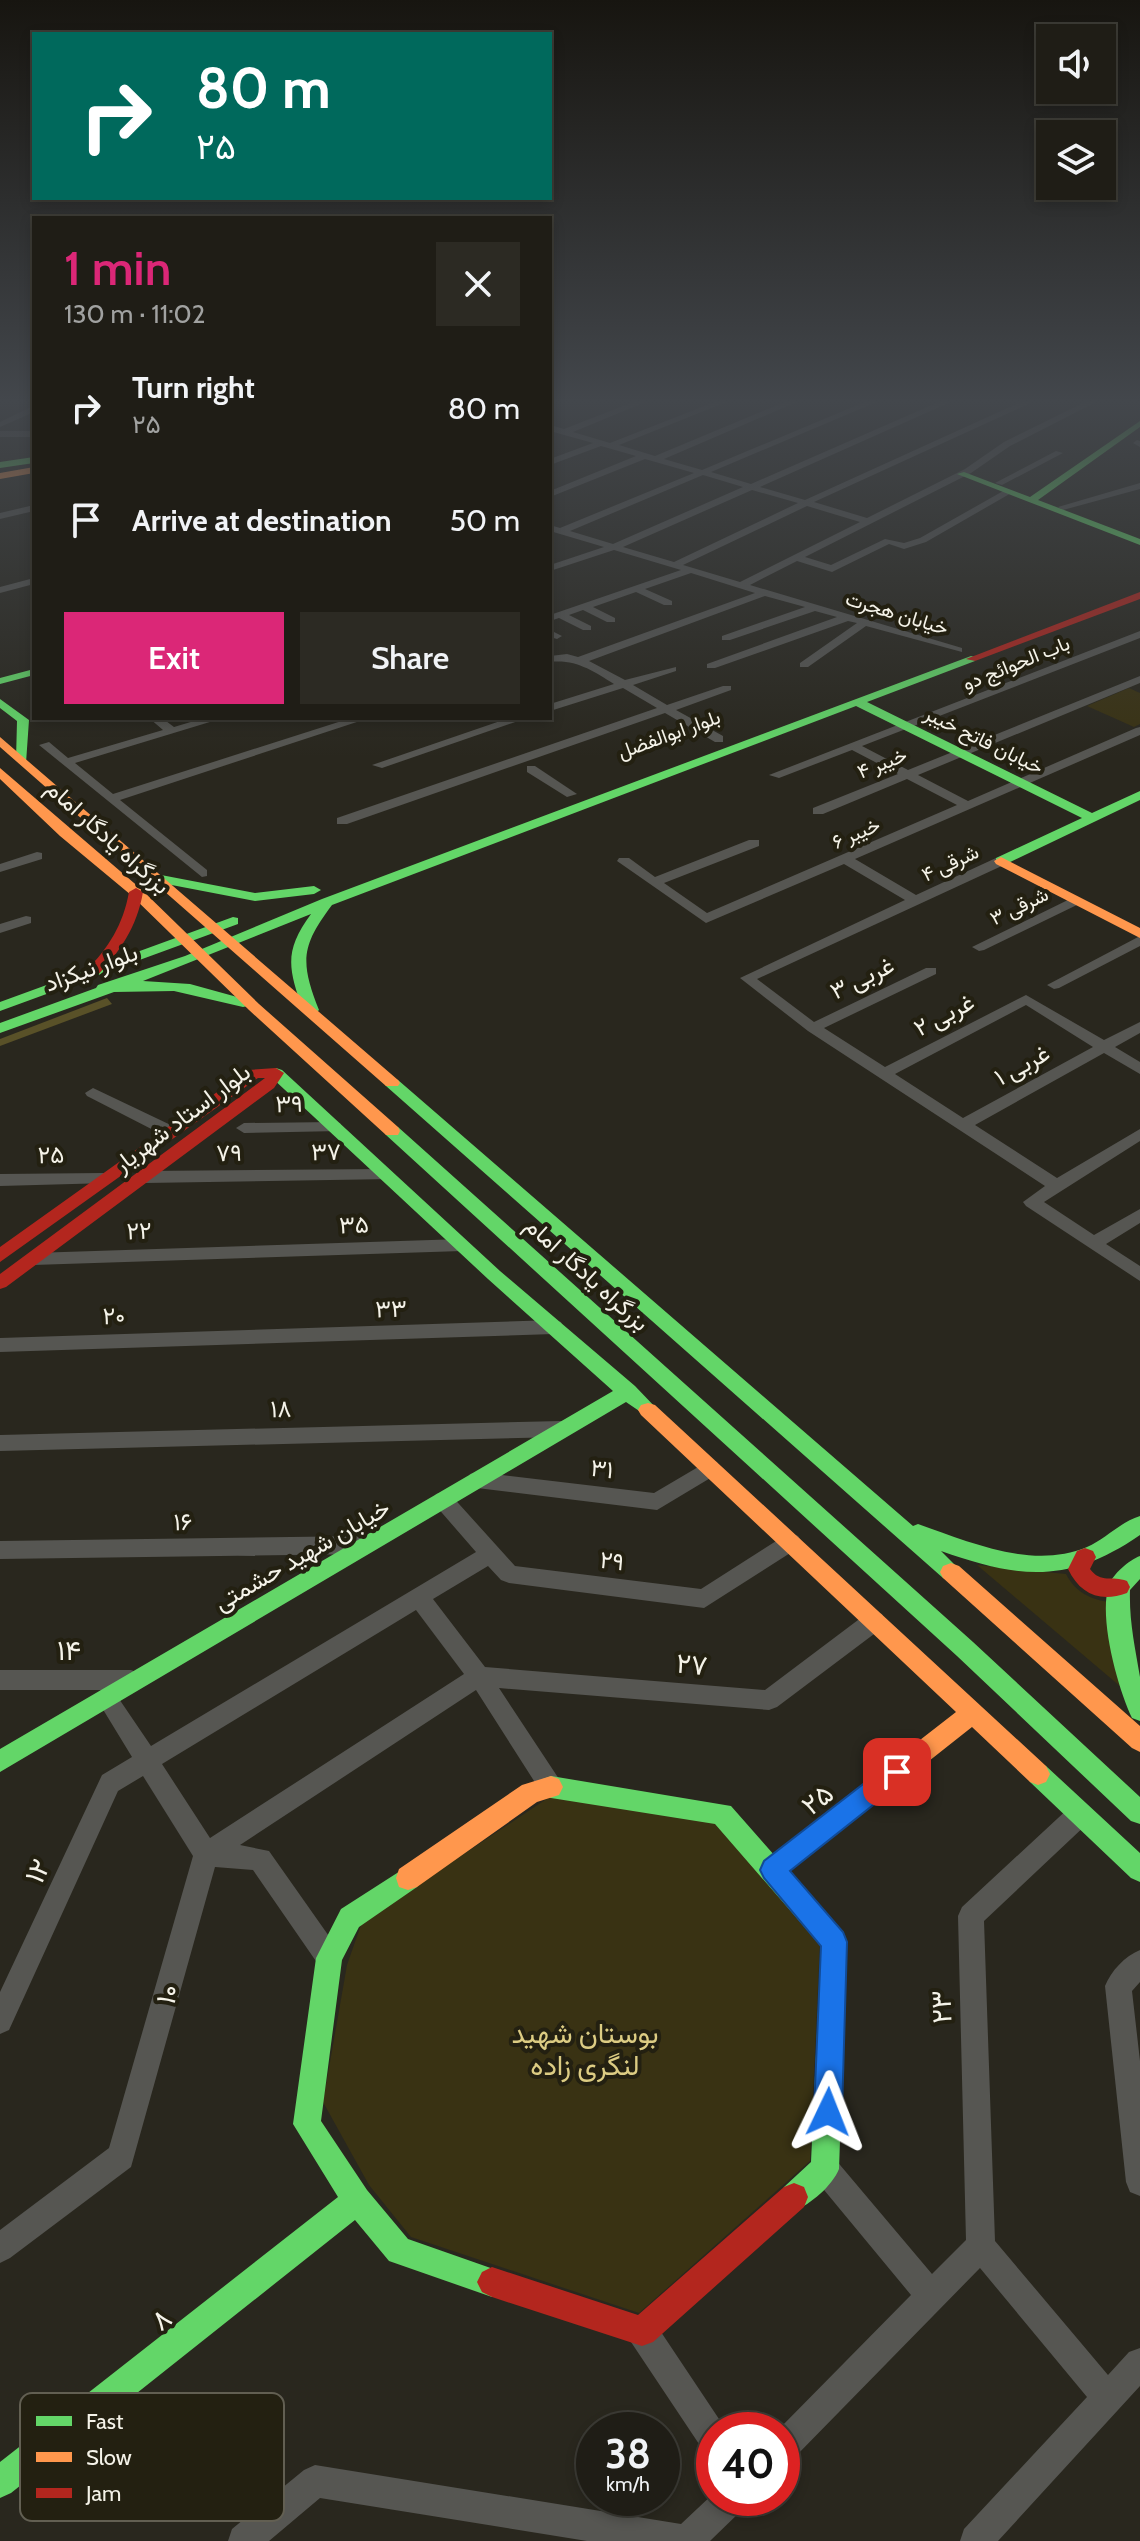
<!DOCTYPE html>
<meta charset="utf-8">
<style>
body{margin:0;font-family:Cabin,Vazirmatn,sans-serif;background:#2c2a23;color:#f1f3f6;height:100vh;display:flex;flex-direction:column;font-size:30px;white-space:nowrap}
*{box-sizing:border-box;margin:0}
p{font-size:26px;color:#a1a2a1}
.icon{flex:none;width:44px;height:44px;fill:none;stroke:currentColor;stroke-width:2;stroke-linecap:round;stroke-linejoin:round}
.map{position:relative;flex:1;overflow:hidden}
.sheet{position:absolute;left:32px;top:216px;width:520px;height:504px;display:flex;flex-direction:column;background:#1f1d16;border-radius:0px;box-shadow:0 4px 12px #0003,0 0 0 2px #3c3b35}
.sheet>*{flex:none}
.top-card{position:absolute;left:32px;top:32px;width:520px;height:168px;border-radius:0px;box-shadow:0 4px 12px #0003,0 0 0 2px #3c3b35;background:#00695c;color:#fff;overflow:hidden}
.controls{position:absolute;left:1036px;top:24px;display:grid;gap:16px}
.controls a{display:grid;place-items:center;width:80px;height:80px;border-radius:0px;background:#1f1d16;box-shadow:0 4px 12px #0003,0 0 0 2px #3c3b35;font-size:40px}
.speed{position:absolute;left:576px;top:2412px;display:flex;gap:16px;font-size:40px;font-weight:700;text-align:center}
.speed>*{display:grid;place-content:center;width:104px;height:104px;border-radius:50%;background:#1f1d16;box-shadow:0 4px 12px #0003,0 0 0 2px #3c3b35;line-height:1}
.speed small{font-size:20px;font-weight:400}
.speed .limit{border:12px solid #d22;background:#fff;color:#111}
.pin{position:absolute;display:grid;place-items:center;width:68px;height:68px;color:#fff;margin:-34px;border-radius:16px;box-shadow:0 4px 12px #0006}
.me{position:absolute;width:88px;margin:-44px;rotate:2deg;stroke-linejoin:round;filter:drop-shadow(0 0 6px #0008)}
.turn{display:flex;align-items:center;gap:28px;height:168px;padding:0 32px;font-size:36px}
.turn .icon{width:104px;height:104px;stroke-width:2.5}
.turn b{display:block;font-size:56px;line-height:68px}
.round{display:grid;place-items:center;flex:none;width:84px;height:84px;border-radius:0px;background:#2c2a23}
.overview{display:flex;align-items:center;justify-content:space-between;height:136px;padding:0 32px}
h1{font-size:48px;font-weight:600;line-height:60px;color:#db2777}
.button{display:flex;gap:16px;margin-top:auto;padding:16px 32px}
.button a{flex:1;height:92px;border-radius:0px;background:#db2777;color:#fff;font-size:32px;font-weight:600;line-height:92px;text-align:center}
.button a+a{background:#2c2a23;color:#f1f3f6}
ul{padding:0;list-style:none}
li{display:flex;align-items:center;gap:24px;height:112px;padding:0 32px}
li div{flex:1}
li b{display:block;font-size:30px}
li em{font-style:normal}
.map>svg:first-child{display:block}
.green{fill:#393213}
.forest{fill:#595128}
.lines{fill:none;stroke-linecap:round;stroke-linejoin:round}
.street{fill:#565652;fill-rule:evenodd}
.fast{fill:#63d668;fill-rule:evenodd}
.slow{fill:#ff974d;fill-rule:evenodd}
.jam{fill:#b3261e;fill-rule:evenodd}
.route{fill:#1a73e8;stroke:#114b97;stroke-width:2}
.labels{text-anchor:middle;stroke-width:8;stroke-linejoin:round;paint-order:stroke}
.far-street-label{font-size:20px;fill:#f5f3e9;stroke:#232011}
.street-label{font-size:24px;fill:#f5f3e9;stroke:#232011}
.near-street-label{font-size:28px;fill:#f5f3e9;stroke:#232011}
.near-park-label{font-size:28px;fill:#dccc83;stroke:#232011}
.key{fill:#232011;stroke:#625f52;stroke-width:2}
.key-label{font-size:22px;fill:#f5f3e9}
</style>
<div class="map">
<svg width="1140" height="2541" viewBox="0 0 1140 2541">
<rect width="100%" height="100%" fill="#29271e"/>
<!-- green -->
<path class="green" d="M1129,688L1140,693V724L1134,727L1087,706Z
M977,1565L1066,1574C1075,1592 1091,1600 1110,1602L1121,1687Z
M551,1796L715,1823L820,1942L810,2161L639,2313L411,2237L369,2185L323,2102L347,1965L362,1922Z"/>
<!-- forest -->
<path class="forest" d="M107,998L112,1004L0,1046V1039Z"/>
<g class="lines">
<!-- street -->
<path class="street" d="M636,401H648L573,432L610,443L717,401H729L619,445L655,456L787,401H799L664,459L702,470L867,401H879L711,472L751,484L941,401H953L760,487L805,500L1023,401H1035L814,502L867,518L965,469L1004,442L1087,401H1098L1010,446L971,473L805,557L831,565L885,539L904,543L920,538L1005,490L1013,492L926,542L904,549L889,544L832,572L797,561L750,585L962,648V652L866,626L808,667H800V663L857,623L848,621L715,668H707V664L837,617L815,611L730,640H722V636L805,607L765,596L589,661L625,680L676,667V671L633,685L667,705L723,686H731V690L676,710L723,736V742H715L665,713L347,824H337V818L657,708L623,688L550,711V704L614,684C593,671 576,659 550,662V656L567,654L578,657L755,593L691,573L645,589L672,601V605H664L636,592L593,607L615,618V622H607L583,610L569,615L591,626V630H583L559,618L550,621V615L681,570L614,550L550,571V565L604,547L550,531V525L560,528L694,473L645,459L550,497V491L636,456L601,446L550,465V459L593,443L550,431V425L564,429ZM703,475L743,487L613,544L570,531ZM752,490L798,503L674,562L623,547ZM807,506L860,522L740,582L683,565Z
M31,407H34V412L0,427V422Z
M0,431H34V437H0Z
M1137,440L1140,441V447L1133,443Z
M1056,451L1063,453L1002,485L995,483Z
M1140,483V489L1063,510L1058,507Z
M34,505V511L0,519V513Z
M34,578V584L0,593V587Z
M550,630L562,636L557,639L550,637Z
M1140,631V638L862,746L908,770L1140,676V683L918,775L968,801L1136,728L1140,727V735L855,859L916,895L996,858H1006V864L757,979L814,1022L926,968H936V974L824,1028L885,1067L1026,995L1104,1040L1140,1022V1033L1115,1047L1140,1062V1074L1104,1053L975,1125L1057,1178L1140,1129V1141L1044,1202L1094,1235L1140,1209V1223L1106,1244L1140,1266V1281L1026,1206L1023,1202L1045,1186L808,1031L740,978L905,900L844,864L706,923L617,861L619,858H629L655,877L749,840H759V846L664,883L707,913L957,805L907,779L823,814H813V808L898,774L852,750L779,778L769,775ZM1026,1005L1093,1047L963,1118L895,1074Z
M149,718H162L174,727L204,718H223L75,763L113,794L351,718H369L120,800L207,870V876L202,877L39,745L49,742L68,758L163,730Z
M509,718H527L382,768L372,765Z
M527,766H535L577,794L567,797L527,772Z
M37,852L42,853V859L0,872V864Z
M1076,896L1083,900L1081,903L984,950L979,951L972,947Z
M26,916L31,917V923L0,933V924Z
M1140,936V946L1059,988L1054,989L1047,985Z
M93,1088L177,1128L179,1132L171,1137L165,1136L87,1096L85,1093Z
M334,1122L340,1123L342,1127L340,1131L244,1133L236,1128L244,1123Z
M386,1169L394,1175L392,1179L145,1183L137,1177L145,1171Z
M103,1173L109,1175L111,1179L109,1183L0,1186V1174Z
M462,1239L471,1245L462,1251L33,1265L24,1259L33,1253Z
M554,1320L561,1322L563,1327L561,1332L554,1334L0,1352V1338Z
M561,1421L568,1424L571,1429L568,1434L561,1437L0,1451V1435Z
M710,1460L717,1462L720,1468L717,1474L657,1510L477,1488L470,1486L467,1480L470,1474L477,1472L654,1493Z
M443,1492L450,1494L515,1566L701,1589L784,1536L791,1533L798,1536L802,1542L798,1548L704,1608L509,1583L501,1580L488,1566L433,1599L485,1667L765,1690L866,1614L874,1612L882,1614L885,1621L882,1628L777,1707L769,1710L499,1688L559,1779L563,1787L559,1795L551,1798L543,1795L476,1690L240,1845L269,1851L338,1949L342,1958L338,1967L329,1971L320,1967L253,1870L215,1867L131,2167L10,2258L0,2263V2230L109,2148L193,1856L143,1776L118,1791L9,2030L0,2034V1992L102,1775L132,1757L96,1698L101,1690H0V1670H131L139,1673L142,1680L139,1687L113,1690L151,1746L476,1552L436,1506L433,1500L436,1494ZM416,1610L464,1674L210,1838L162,1764Z
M364,1536L371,1539L375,1545L371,1551L364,1554L0,1559V1541Z
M1080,1803L1089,1806L1092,1814L1089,1822L984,1921L995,2241L1108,2375L1129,2352L1140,2348V2386L998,2541H960L964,2529L1087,2397L980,2268L793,2459L782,2464V2430H778L911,2295L815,2179L811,2169L815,2159L825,2155L835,2159L932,2274L966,2240L958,1916L962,1907L1071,1806Z
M1140,1950V1982L1132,1991L1140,2061V2196L1130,2192L1126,2182L1105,1986C1111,1971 1125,1956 1140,1950Z
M642,2316L653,2320L725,2428L726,2430H714V2455L703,2450L631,2342L627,2331L631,2320Z
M315,2465L681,2524L714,2493V2498H748L743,2509L710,2541H587L320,2498L269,2541H228L232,2529L304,2470Z"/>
<!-- fast -->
<path class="fast" d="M1140,421V427L1038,500L1140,539V545L957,474L964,472L1030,497Z
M34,457V463L0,468V462Z
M971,656L975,657V661L867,702L1092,813L1140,791V800L1006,864H996V858L1082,818L856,706L332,905C301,946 300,962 319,1010L316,1013L311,1015L303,1010C288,968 284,951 311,914L143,981L190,984L248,1000V1006L243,1007L174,991L114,992L0,1033V1023L96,988L98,985L185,956L322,899Z
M34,669V675L0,684V678Z
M0,699L29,720L26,763L16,760L17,721L0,708Z
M161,875L255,893L314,886L321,890L314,894L255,901L156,882V876Z
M233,917L238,918V924L0,1011V1002Z
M276,1068L282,1070L500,1271L635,1386L658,1410L655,1415L648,1417L626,1402L0,1772V1749L613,1391L488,1279L270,1076L268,1073Z
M392,1078L398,1080L913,1526L918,1524C970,1542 1032,1570 1087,1547C1106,1539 1120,1522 1140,1516V1535C1069,1584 1020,1579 941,1551L962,1572L959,1578L951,1581L943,1578L386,1086L384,1083L386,1080Z
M392,1126L398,1127L973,1642L1140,1797V1824L1131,1821L957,1656L386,1135L384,1131L386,1127Z
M1140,1556V1579L1130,1590C1129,1621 1135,1647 1140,1677C1140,1691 1140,1707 1140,1721L1132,1718C1118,1689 1098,1617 1109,1585C1113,1574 1129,1560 1140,1556Z
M1038,1763L1046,1766L1140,1853V1882L1131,1878L1030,1782L1026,1774L1030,1766Z
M551,1776L731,1806L843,1933L847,1942L839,2169C832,2186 811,2204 794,2211L784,2207L780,2197L784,2187L811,2162L821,1946L715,1824L551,1798L543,1795L539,1787L543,1779Z
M408,1866L417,1869L420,1878L417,1887L359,1927L342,1960L321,2121L367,2190L408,2239L502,2272L507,2282L502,2292L492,2297L389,2261L355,2220L11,2493L0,2498V2462L338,2197L293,2124L316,1958L341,1909Z"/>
<!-- slow -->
<path class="slow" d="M34,467V473L0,479V473Z
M0,737L398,1080L400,1083L398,1086H386L0,747Z
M0,768L141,889L259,1004L398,1127L400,1131L398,1135H386L249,1010L131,895L60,836L0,779Z
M1001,857L1140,928V938L996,864L994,861Z
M648,1403L655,1405L1046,1766L1050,1774L1046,1782L1038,1785L1030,1782L972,1727L781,1878L772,1882L763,1878L760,1870L763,1862L956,1712L641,1415L638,1410L641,1405Z
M951,1563L959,1566L1140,1726V1752L1132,1748L943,1578L940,1572L943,1566Z
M551,1776L559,1779L563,1787L559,1795L537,1802L417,1887L408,1890L399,1887L396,1878L399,1869L522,1785Z"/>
<!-- jam -->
<path class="jam" d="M1140,592V599L975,661L966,659Z
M136,888L143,892C137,927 120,952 96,977H86V971C109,947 123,925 129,892Z
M276,1068L284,1073L274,1088L6,1287L0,1289V1274L265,1078H258L0,1262V1247L248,1070Z
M1085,1548L1093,1551L1096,1557L1090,1569C1101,1584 1112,1575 1127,1581L1130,1587L1127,1593C1100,1603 1080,1594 1068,1569L1077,1551Z
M794,2183L804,2187L808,2197L804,2207L653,2342L642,2346L492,2297L482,2292L477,2282L482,2272L492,2267L638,2315L784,2187Z"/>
</g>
<!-- sky -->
<linearGradient id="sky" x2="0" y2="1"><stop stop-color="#171510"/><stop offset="0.53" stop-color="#43474c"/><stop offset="1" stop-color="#43474c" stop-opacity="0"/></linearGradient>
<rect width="1140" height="757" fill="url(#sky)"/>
<!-- route -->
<path class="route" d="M897,1761L906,1764L909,1772L906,1779L790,1871L843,1932L847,1942L842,2112L837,2122L828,2126L818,2122L814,2112L821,1946L764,1878L760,1870L764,1861L889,1764Z"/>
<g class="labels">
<!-- far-street labels -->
<g class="far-street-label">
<text transform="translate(897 613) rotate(17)" y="7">خیابان هجرت</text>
<text transform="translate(1016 663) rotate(-22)" y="7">باب الحوائج دو</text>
<text transform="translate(669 734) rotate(-20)" y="7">بلوار ابوالفضل</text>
<text transform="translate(984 740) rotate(26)" y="7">خیابان فاتح خیبر</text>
<text transform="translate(882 763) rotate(-22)" y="7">خیبر ۴</text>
<text transform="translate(856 833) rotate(-23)" y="7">خیبر ۶</text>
<text transform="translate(950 863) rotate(-25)" y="7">۴ شرقی</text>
<text transform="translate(1019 906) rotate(-26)" y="7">۳ شرقی</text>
</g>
<!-- street labels -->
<g class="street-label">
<text transform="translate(108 837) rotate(42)" y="8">بزرگراه یادگار امام</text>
<text transform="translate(91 968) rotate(-20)" y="8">بلوار نیکزاد</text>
<text transform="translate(862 978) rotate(-26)" y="8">۳ غربی</text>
<text transform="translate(944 1015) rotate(-28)" y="8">۲ غربی</text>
<text transform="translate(1022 1065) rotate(-29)" y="8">۱ غربی</text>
<text transform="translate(289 1104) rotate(-1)" y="8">۳۹</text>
<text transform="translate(182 1118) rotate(-37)" y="8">بلوار استاد شهریار</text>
<text transform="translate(326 1152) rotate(-1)" y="8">۳۷</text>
<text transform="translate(229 1153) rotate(-1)" y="8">۷۹</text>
<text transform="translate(51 1155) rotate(-1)" y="8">۲۵</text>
<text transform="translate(354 1225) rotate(-2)" y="8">۳۵</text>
<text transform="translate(139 1231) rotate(-2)" y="8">۲۲</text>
<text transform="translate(587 1274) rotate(42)" y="8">بزرگراه یادگار امام</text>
<text transform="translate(391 1309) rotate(-2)" y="8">۳۳</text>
<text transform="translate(114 1316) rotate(-1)" y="8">۲۰</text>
<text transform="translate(281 1409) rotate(-1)" y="8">۱۸</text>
<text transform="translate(602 1469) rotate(7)" y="8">۳۱</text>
<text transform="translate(183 1522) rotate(-1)" y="8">۱۶</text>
<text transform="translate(302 1555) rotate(-30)" y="8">خیابان شهید حشمتی</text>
<text transform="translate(612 1561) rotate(7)" y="8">۲۹</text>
</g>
<!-- near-street labels -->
<g class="near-street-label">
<text x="69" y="1660">۱۴</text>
<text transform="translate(692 1664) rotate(5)" y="10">۲۷</text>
<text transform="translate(817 1799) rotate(-38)" y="10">۲۵</text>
<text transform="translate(37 1871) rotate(-65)" y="10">۱۲</text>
<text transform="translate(167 1994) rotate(-74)" y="10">۱۰</text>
<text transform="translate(941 2007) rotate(-92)" y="10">۲۳</text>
<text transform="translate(161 2319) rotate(-38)" y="10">۸</text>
</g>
<!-- near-park labels -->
<g class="near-park-label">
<text x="585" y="2043">بوستان شهید<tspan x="585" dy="32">لنگری زاده</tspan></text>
</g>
</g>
<!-- legend -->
<rect x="20" y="2393" width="264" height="128" rx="12" class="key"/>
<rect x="36" y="2416" width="36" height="10" fill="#63d668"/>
<rect x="36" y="2452" width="36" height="10" fill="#ff974d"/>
<rect x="36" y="2488" width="36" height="10" fill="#b3261e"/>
<g class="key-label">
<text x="86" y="2429">Fast</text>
<text x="86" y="2465">Slow</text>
<text x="86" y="2501">Jam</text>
</g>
</svg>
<div class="controls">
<a><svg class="icon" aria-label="sound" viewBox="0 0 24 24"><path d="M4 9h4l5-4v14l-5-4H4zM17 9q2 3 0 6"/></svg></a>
<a><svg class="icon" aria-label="layers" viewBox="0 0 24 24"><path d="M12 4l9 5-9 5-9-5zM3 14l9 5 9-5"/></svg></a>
</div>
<div class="speed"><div>38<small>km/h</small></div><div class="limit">40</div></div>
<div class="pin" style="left:897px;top:1772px;background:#d93025"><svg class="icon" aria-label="arrive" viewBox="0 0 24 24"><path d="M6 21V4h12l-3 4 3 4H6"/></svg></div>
<svg class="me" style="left:828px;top:2112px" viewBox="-20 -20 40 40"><path d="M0-17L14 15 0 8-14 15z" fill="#1a73e8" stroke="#fff" stroke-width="4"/></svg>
<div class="top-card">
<div class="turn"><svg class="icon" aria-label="right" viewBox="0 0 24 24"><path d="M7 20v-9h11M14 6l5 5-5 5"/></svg><div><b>80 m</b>۲۵</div></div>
</div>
<section class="sheet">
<div class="overview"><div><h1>1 min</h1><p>130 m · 11:02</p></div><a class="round"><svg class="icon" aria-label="close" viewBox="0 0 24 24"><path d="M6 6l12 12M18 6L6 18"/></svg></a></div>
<ul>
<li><svg class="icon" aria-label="right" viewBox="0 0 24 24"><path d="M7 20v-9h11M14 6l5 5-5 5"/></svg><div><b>Turn right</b><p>۲۵</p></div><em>80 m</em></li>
<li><svg class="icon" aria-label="arrive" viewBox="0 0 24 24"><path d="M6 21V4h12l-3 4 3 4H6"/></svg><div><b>Arrive at destination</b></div><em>50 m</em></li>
</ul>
<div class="button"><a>Exit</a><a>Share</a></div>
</section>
</div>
